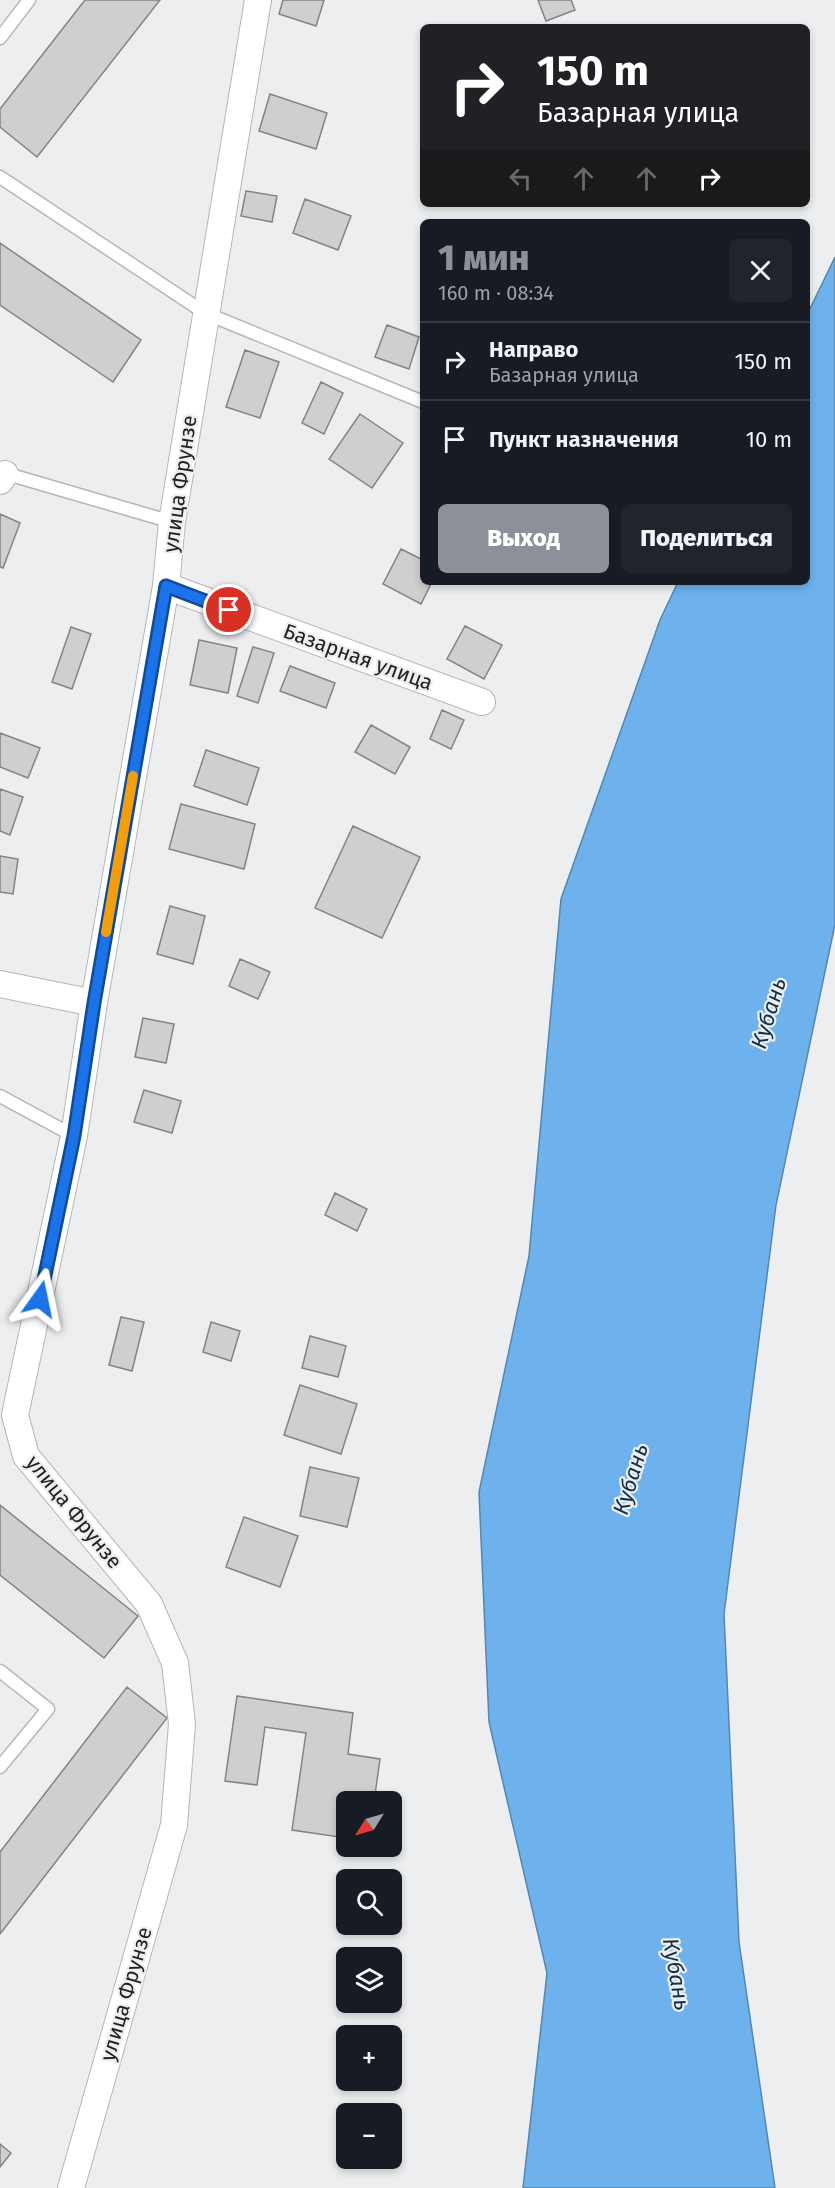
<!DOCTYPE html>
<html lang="ru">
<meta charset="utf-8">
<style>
body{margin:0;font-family:"Fira Sans",sans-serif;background:#20242c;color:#f1f3f6;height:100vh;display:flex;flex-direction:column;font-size:22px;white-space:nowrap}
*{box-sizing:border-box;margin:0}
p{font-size:20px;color:#9ea1a6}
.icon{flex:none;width:33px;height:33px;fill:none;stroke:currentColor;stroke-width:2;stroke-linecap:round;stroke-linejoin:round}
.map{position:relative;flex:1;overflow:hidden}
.details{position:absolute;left:420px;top:219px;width:390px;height:366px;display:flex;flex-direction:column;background:#171b24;border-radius:9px;box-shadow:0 3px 9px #0003}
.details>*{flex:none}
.guide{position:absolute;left:420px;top:24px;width:390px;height:183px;border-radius:9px;box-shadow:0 3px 9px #0003;background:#202124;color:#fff;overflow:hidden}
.needle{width:39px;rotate:233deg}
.tools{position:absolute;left:336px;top:1791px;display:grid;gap:12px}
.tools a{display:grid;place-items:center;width:66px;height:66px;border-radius:9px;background:#171b24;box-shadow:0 3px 9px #0003;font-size:30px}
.pin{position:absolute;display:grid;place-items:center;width:51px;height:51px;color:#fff;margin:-26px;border:3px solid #fff;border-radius:50%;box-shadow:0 2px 6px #0007}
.me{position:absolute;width:66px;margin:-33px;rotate:12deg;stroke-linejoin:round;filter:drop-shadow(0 0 4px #0008)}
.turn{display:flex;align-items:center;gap:21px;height:126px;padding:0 18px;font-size:27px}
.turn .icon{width:78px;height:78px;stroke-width:2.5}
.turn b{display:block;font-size:42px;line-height:51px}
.lanes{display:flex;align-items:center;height:57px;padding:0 18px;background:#0003;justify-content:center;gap:30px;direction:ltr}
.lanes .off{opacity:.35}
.round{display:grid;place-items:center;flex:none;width:63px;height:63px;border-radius:9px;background:#20242c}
.overview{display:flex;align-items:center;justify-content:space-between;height:102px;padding:0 18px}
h1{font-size:36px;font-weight:800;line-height:45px;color:#8c9099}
.primary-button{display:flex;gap:12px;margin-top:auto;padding:12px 18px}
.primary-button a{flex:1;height:69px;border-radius:9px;background:#8c9099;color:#fff;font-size:24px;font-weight:800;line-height:69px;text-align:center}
.primary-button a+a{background:#20242c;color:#f1f3f6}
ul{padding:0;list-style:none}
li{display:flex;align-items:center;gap:18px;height:78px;padding:0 18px;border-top:2px solid #363941}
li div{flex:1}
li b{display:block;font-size:22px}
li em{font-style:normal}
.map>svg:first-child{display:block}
.water{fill:#6db2ed;stroke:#5686b0;stroke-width:1.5}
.building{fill:#d0cece;stroke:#858383;stroke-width:1.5}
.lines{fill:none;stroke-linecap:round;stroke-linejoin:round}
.service-casing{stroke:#b6b6b8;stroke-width:15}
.minor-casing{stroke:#b6b6b8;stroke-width:28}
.service{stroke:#fff;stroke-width:12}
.minor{stroke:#fff;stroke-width:26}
.route-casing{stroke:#114b97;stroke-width:15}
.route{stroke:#1a73e8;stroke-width:10}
.slow{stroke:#f59e0b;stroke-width:10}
.labels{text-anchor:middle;stroke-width:4.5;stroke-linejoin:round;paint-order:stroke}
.street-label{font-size:21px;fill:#202121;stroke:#edeeef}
.water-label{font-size:22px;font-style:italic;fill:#102e46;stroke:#edeeef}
</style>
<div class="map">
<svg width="835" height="2188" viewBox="0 0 835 2188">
<rect width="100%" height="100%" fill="#edeeef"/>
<!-- water -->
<path class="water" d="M835,257V924L776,1205L724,1614L739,1942L775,2188H523L547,1973L489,1722L479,1492L529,1256L561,899L660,620L678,582H807V315Z"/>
<!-- building -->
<path class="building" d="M85,0H160L37,157L0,127V109Z
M283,0H324L316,26L279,14Z
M538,0H571L575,10L546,21Z
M270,94L327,113L316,149L259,131Z
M246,191L277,196L272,222L241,216Z
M305,199L351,216L338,250L293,233Z
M0,243L141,340L113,382L0,305Z
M387,325L419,337L409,369L375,357Z
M245,350L279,362L260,418L226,407Z
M321,382L343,393L324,434L302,423Z
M360,414L403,443L372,488L329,459Z
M0,514L20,523L3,568L0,567Z
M401,549L423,560V582H432L421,604L383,584Z
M465,626L502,645L484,679L447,659Z
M71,627L91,634L72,689L52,682Z
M199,640L237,648L228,693L190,685Z
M253,647L274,653L258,703L237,696Z
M290,666L335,683L326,708L280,691Z
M442,710L464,720L451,749L430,739Z
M371,725L410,747L395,774L355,752Z
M0,733L40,748L28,778L0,767Z
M206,750L259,768L247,805L194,786Z
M0,789L23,797L10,835L0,831Z
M181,804L255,824L244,869L169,849Z
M353,826L420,857L382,938L315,908Z
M0,856L18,859L13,894L0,892Z
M170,906L205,916L193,964L157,954Z
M240,959L270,972L258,999L229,986Z
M143,1018L174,1024L166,1063L135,1057Z
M144,1090L181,1101L172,1133L134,1122Z
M335,1193L367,1209L357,1231L325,1215Z
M121,1317L144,1322L132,1371L109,1365Z
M211,1322L240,1331L231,1361L203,1352Z
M310,1336L346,1346L338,1377L302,1368Z
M300,1385L357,1404L341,1454L284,1435Z
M310,1467L359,1478L347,1527L300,1516Z
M0,1505L138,1616L104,1658L0,1575Z
M244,1517L298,1536L280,1587L226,1567Z
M127,1687L167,1718L0,1934V1852Z
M237,1696L353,1713L348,1754L380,1759L374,1802H346V1838L292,1830L306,1733L265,1727L257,1785L225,1781Z
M0,2144L11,2153L0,2167Z"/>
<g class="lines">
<!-- service casing -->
<g class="service-casing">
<path id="service" d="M0,38L29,0
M0,177L205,313L423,402
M4,473L172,522
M0,1096L74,1136
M0,1671L48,1709L0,1767"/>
</g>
<!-- minor casing -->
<g class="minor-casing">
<path id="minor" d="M0,481L5,474
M166,586L482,702
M0,984L94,1003
M71,2188L174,1825L182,1724L175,1663L149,1604L26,1456L15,1415L74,1136L94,1003L166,586L172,522L258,0"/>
</g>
<!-- service -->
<use href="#service" class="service"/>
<!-- minor -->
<use href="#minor" class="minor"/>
</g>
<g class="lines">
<!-- route casing -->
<g class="route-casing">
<path id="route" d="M40,1299L74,1136L94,1003L166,586L229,610"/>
</g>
<!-- route -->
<use href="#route" class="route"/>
<!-- slow -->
<path class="slow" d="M106,932L133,776"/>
</g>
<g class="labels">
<!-- street labels -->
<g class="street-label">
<text transform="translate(180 484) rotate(-82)" y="7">улица Фрунзе</text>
<text transform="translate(358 657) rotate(20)" y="7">Базарная улица</text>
<text transform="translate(74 1512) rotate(51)" y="7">улица Фрунзе</text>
<text transform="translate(126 1994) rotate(-74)" y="7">улица Фрунзе</text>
</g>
<!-- water labels -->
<g class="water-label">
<text transform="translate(768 1013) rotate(-73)" y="8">Кубань</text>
<text transform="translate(630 1479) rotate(-73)" y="8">Кубань</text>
<text transform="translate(677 1974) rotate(80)" y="8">Кубань</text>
</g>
</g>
</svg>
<div class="tools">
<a><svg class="needle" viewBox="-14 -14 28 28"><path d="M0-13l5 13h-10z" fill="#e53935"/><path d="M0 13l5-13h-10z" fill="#9ea1a6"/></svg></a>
<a><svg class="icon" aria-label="search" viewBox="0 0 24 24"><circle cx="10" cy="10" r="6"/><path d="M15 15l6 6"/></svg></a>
<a><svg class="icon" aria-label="layers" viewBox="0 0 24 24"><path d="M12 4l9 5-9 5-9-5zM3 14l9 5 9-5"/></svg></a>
<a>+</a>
<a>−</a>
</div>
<div class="pin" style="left:229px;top:610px;background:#d93025"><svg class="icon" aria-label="arrive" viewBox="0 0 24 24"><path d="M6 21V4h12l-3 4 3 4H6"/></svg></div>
<svg class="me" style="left:40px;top:1299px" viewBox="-20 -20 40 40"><path d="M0-17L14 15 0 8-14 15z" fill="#1a73e8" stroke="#fff" stroke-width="4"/></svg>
<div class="guide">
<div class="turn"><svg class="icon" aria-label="right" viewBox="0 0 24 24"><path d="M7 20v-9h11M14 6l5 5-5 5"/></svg><div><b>150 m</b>Базарная улица</div></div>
<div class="lanes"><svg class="icon off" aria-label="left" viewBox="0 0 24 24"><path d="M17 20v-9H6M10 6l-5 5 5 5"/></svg><svg class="icon off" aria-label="ahead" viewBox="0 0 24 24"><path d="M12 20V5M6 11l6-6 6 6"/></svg><svg class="icon off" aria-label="ahead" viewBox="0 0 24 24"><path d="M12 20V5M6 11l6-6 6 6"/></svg><svg class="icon" aria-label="right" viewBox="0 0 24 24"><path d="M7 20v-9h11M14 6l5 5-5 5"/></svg></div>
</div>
<section class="details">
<div class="overview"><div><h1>1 мин</h1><p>160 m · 08:34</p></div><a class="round"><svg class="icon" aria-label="close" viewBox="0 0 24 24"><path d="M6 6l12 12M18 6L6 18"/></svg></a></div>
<ul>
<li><svg class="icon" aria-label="right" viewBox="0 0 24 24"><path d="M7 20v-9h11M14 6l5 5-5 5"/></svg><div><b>Направо</b><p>Базарная улица</p></div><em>150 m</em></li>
<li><svg class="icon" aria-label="arrive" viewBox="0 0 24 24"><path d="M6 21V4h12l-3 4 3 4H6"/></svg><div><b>Пункт назначения</b></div><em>10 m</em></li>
</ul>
<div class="primary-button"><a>Выход</a><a>Поделиться</a></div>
</section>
</div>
